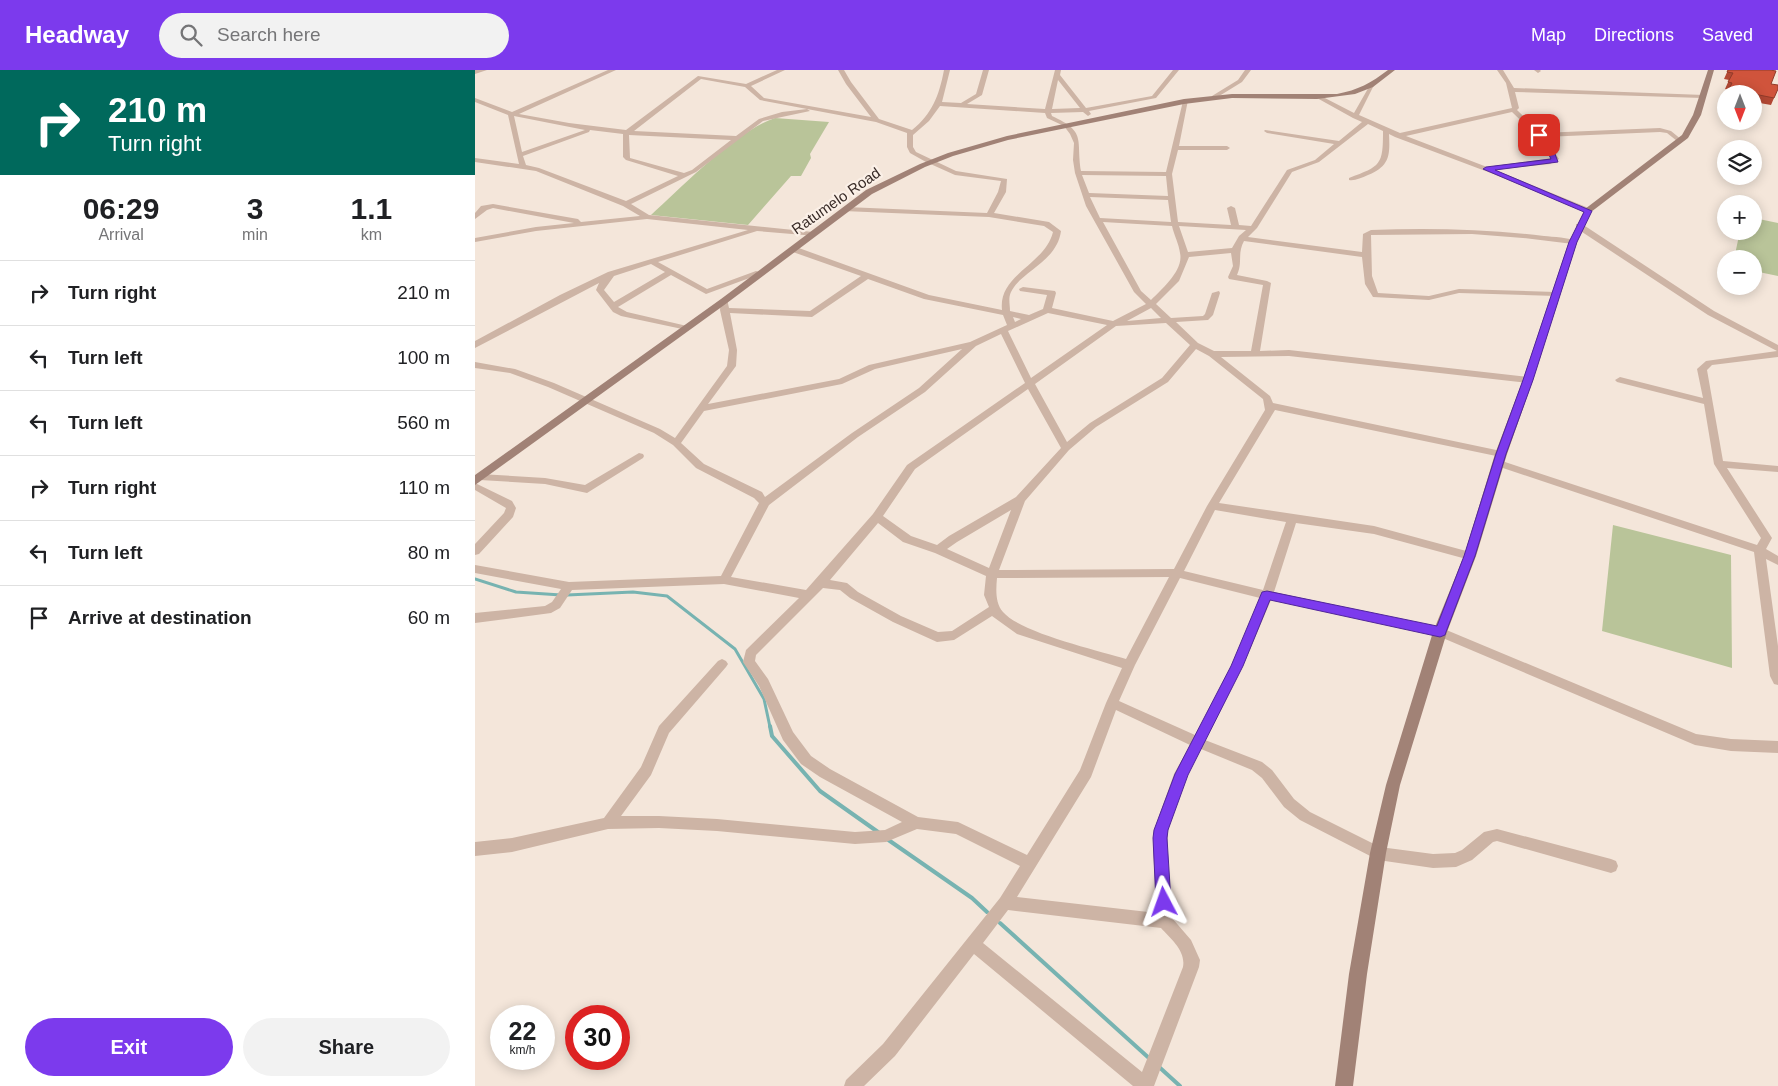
<!DOCTYPE html>
<meta charset="utf-8">
<style>
body{margin:0;font-family:Helvetica,sans-serif;background:#f2f2f2;color:#202124;height:100vh;display:flex;flex-direction:column;font-size:19px;white-space:nowrap}
*{box-sizing:border-box;margin:0}
p{font-size:16px;color:#757577}
.icon{flex:none;width:28px;height:28px;fill:none;stroke:currentColor;stroke-width:2;stroke-linecap:round;stroke-linejoin:round}
.map{position:relative;flex:1;overflow:hidden}
.panel{display:flex;flex-direction:column;background:#fff;width:475px}
.panel>*{flex:none}
.hud{background:#00695c;color:#fff;overflow:hidden}
.needle{width:32px;rotate:180deg}
.fabs{position:absolute;left:1242px;top:15px;display:grid;gap:10px}
.fabs a{display:grid;place-items:center;width:45px;height:45px;border-radius:50%;background:#fff;box-shadow:0 2px 12px #0003;font-size:25px}
.speed{position:absolute;left:15px;top:935px;display:flex;gap:10px;font-size:25px;font-weight:700;text-align:center}
.speed>*{display:grid;place-content:center;width:65px;height:65px;border-radius:50%;background:#fff;box-shadow:0 2px 12px #0003;line-height:1}
.speed small{font-size:12px;font-weight:400}
.speed .limit{border:8px solid #d22;background:#fff;color:#111}
.pin{position:absolute;display:grid;place-items:center;width:42px;height:42px;color:#fff;margin:-21px;border-radius:10px;box-shadow:0 2px 8px #0006}
.me{position:absolute;width:55px;margin:-28px;rotate:356deg;stroke-linejoin:round;filter:drop-shadow(0 0 4px #0008)}
.turn{display:flex;align-items:center;gap:18px;height:105px;padding:0 25px;font-size:22px}
.turn .icon{width:65px;height:65px;stroke-width:2.5}
.turn b{display:block;font-size:35px;line-height:42px}
.eta{display:flex;justify-content:space-evenly;align-items:center;height:85px;text-align:center}
.eta b{font-size:30px;font-weight:800;line-height:35px}
.button{display:flex;gap:10px;margin-top:auto;padding:10px 25px}
.button a{flex:1;height:58px;border-radius:30px;background:#7c3aed;color:#fff;font-size:20px;font-weight:800;line-height:58px;text-align:center}
.button a+a{background:#f2f2f2;color:#202124}
ul{padding:0;list-style:none}
li{display:flex;align-items:center;gap:15px;height:65px;padding:0 25px;border-top:1px solid #e0e0e0}
li div{flex:1}
li b{display:block;font-size:19px}
li em{font-style:normal}
header{display:flex;align-items:center;gap:30px;box-sizing:border-box;height:70px;padding:0 25px;background:#7c3aed;color:#fff}
header strong{font-size:24px}
nav{display:flex;gap:28px;margin-inline-start:auto;font-size:18px}
.search{width:350px;height:45px;background:#f2f2f2;display:flex;align-items:center;gap:12px;box-sizing:border-box;padding:0 18px;border-radius:28px;color:#757577;font-size:19px}
main{display:flex;flex:1;min-height:0}
.map>svg:first-child{display:block}
.green{fill:#b9c499}
.lines{fill:none;stroke-linecap:round;stroke-linejoin:round}
.stream-far1{stroke:#77b3b1;stroke-width:3}
.stream{stroke:#77b3b1;stroke-width:4}
.street{fill:#cdb4a5;fill-rule:evenodd}
.secondary{fill:#a18276;fill-rule:evenodd}
.wall{fill:#b34834}
.building{fill:#d0543c;stroke:#923b2a}
.route{fill:#7c3aed;stroke:#51269a}
.labels{text-anchor:middle;stroke-width:4.5;stroke-linejoin:round;paint-order:stroke}
.far-street-label{font-size:15px;fill:#382b27;stroke:#fbf0e7}
</style>
<header>
<strong>Headway</strong>
<div class="search"><svg class="icon" aria-label="search" viewBox="0 0 24 24"><circle cx="10" cy="10" r="6"/><path d="M15 15l6 6"/></svg>Search here</div>
<nav><a>Map</a><a>Directions</a><a>Saved</a></nav>
</header>
<main>
<section class="panel">
<div class="hud">
<div class="turn"><svg class="icon" aria-label="right" viewBox="0 0 24 24"><path d="M7 20v-9h11M14 6l5 5-5 5"/></svg><div><b>210 m</b>Turn right</div></div>
</div>
<div class="eta">
<div><b>06:29</b><p>Arrival</p></div>
<div><b>3</b><p>min</p></div>
<div><b>1.1</b><p>km</p></div>
</div>
<ul>
<li><svg class="icon" aria-label="right" viewBox="0 0 24 24"><path d="M7 20v-9h11M14 6l5 5-5 5"/></svg><div><b>Turn right</b></div><em>210 m</em></li>
<li><svg class="icon" aria-label="left" viewBox="0 0 24 24"><path d="M17 20v-9H6M10 6l-5 5 5 5"/></svg><div><b>Turn left</b></div><em>100 m</em></li>
<li><svg class="icon" aria-label="left" viewBox="0 0 24 24"><path d="M17 20v-9H6M10 6l-5 5 5 5"/></svg><div><b>Turn left</b></div><em>560 m</em></li>
<li><svg class="icon" aria-label="right" viewBox="0 0 24 24"><path d="M7 20v-9h11M14 6l5 5-5 5"/></svg><div><b>Turn right</b></div><em>110 m</em></li>
<li><svg class="icon" aria-label="left" viewBox="0 0 24 24"><path d="M17 20v-9H6M10 6l-5 5 5 5"/></svg><div><b>Turn left</b></div><em>80 m</em></li>
<li><svg class="icon" aria-label="arrive" viewBox="0 0 24 24"><path d="M6 21V4h12l-3 4 3 4H6"/></svg><div><b>Arrive at destination</b></div><em>60 m</em></li>
</ul>
<div class="button"><a>Exit</a><a>Share</a></div>
</section>
<div class="map">
<svg width="1303" height="1016" viewBox="0 0 1303 1016">
<rect width="100%" height="100%" fill="#f4e6da"/>
<!-- green -->
<path class="green" d="M300,48L354,52L335,84L336,88L326,106H316L273,155L176,145C208,116 261,61 300,48Z
M1279,148L1303,153V206L1279,201V189H1259L1265,161H1279Z
M1138,455L1256,485L1257,598L1127,561Z"/>
<g class="lines">
<!-- stream-far1 -->
<path class="stream-far1" d="M0,509L41,522L86,525
M92,525L158,522L192,526L260,579L289,629L295,657"/>
<!-- stream -->
<path class="stream" d="M295,656L297,666L345,721L403,762
M412,769L497,828L512,842
M525,853L675,989
M683,996L705,1016"/>
<!-- street -->
<path class="street" d="M0,0H12L0,4Z
M133,0H141L44,44L94,53L151,60L223,6L271,14L302,0H310L276,16L289,28L396,47L371,14L363,0H369L376,12L404,49L437,60C457,44 464,26 469,0H475L467,32L486,33L501,24L508,0H514L507,25L492,34L570,39L580,0H586L585,5L611,38L677,26L698,0H704L681,28L614,41L616,44L613,46L608,42L576,43L577,46C612,62 601,69 606,101L691,102L708,31L713,30L704,76H752L755,78L752,80H703L697,104L703,152L756,155L752,138L756,136L760,138L764,155L776,156L812,100L840,90L859,74L792,63L789,61L790,60L864,71L887,52L878,48L842,28V26H846L879,43L895,15H899L884,45L925,63L1037,38L1031,13L1022,0H1028L1039,18L1229,25V27L1227,28L1040,22L1044,38L1042,40L1066,63L1185,58L1196,61L1207,70L1202,71L1192,63L1185,62L1069,67L1084,89L1075,94L1020,100L1116,139V143H1113L1021,105L920,67L914,64C915,85 915,96 893,105C886,108 880,111 874,110V108C906,96 908,95 908,61L893,54L844,92L817,102L782,158L773,167L887,182L888,164L896,160C954,158 1011,159 1069,166C1078,167 1094,167 1102,172L1098,174L1048,168L997,164L896,165L897,206L903,223L954,226L984,219L1081,222L1085,224L1081,226L984,223L954,230L898,227L890,214L887,187L769,171C762,184 768,192 762,205L792,211L796,213L785,281L814,280L1053,307L1058,310L1053,313L814,286L746,287L795,326L798,333L1026,381L1031,384L1026,387L800,340L744,433L899,456L995,482L1001,486L995,490L899,464L821,453L799,522L969,559L1221,664L1256,669L1303,671V683L1256,681L1220,675L963,566L796,530L768,596L730,670L787,692L797,700L819,729L835,742L905,777L958,784L980,783L987,780L1009,762L1022,759L1136,789L1141,791L1143,796L1141,801L1136,803L1022,771L1018,772L997,790L981,797L958,798L903,790L825,750L809,737L787,708L777,700L726,679L712,705L693,760L692,780L697,848L716,870L725,890L724,897L679,1016H658L499,884L420,986L389,1016H369L371,1010L408,974L525,828L545,796L481,764L442,759L411,772L380,774L242,761L184,758L133,759L37,782L0,786V772L37,768L129,748L166,697L184,656L243,591L247,589L251,591L253,594L251,597L194,663L176,705L146,746H184L242,749L380,762L410,760L427,752L345,707L326,694L308,670L284,616L268,592L271,580L324,528L249,514L97,520L85,538L76,543L0,553V543L70,536L77,532L86,519L0,503V495L94,512L246,506L284,433L279,428L221,398L198,375L179,363L73,317L35,303L0,298V292L40,299L79,313L185,359L200,368L252,296L254,280L245,240L246,229H252L254,238L335,241L386,206L315,181V177H321L454,225L527,240C523,204 570,195 578,162L569,156L514,147L368,141L367,139L371,137L512,143L523,122L526,111L480,105L451,92L435,83L432,77V63L401,52L285,30L270,17L226,9L159,61L261,66L284,49L307,42L332,39L335,41L288,51L221,102L156,134L174,145L338,162H341V166L282,161L183,192L232,219L281,201L288,203L231,224L196,205L143,237L152,242L212,256V260L146,246L138,242L121,220L124,213L0,278V271L85,225L133,202L273,160L172,149L61,161L0,172V168L61,157L99,153L18,138L12,140L0,149V143L6,136L18,134L103,149L106,152L165,146L148,136L61,101L0,92V88L44,94L33,45L0,32V28L37,42ZM583,10L605,38L577,39ZM465,36L570,43L572,48L589,56L595,64L599,73L598,90L600,103L611,136L659,222L671,234L638,251L577,238L581,223L580,221L548,217L544,219L545,221L572,225L568,239L554,245L535,241C535,235 533,228 536,222C546,201 582,192 586,161L574,152L519,143L531,122L532,109L481,101L441,82L438,77V65L454,51ZM1037,42L1062,66L1077,88L1012,97L931,66ZM39,46L110,60L47,82ZM115,60L148,64V87L151,90L203,106L151,131L64,98L51,95L48,86L114,62ZM154,65L256,70L217,100L209,103L155,88ZM607,105L691,106L693,126L614,123ZM615,127L693,130L696,152L625,148ZM628,152L697,156C699,165 704,174 705,183C709,200 687,219 676,230L666,221ZM704,156L771,160L764,166L757,178L713,182ZM756,183L758,196L753,207L754,209L788,215L776,281H739L723,273L701,252L733,250L738,245L745,223L744,221L737,223L730,244L728,246L696,248L681,234L704,211L714,187ZM176,194L190,202L139,232L129,220L139,206ZM393,209L449,229L528,245L532,255L495,272L394,295L364,309L233,334L261,296L262,280L255,243L337,247ZM676,238L686,248L652,251ZM573,243L632,255L556,308L533,261ZM538,247L546,249L540,252ZM691,253L715,275L687,308L615,353L592,372L560,314L641,256ZM526,264L550,313L432,395L398,444L331,520L256,507L294,435L383,367L450,322L501,276ZM487,279L444,318L377,363L290,427L287,422L229,394L206,373L229,341L367,314L400,299ZM721,279L734,286L788,329L790,340L732,436L699,499L524,500L550,431L594,380L621,357L693,312ZM553,319L586,378L541,427L474,466L462,475L436,466L408,446L440,399ZM536,440L514,498L472,479L482,472ZM740,440L811,452L788,520L709,501ZM403,453L428,472L460,483L511,506L509,525L514,537L477,561L463,562L426,546L383,522L372,513L355,510ZM694,507L651,589C622,580 546,563 528,542C520,533 521,519 522,508ZM705,508L785,528L756,596L720,665L644,631L660,595ZM348,518L365,520L375,528L418,552L462,572L479,570L517,546L542,564L647,598L631,633L605,700L552,785L483,752L443,747L355,699L336,686L318,662L293,609L280,591L281,585ZM641,640L715,675L699,704L679,760L678,780L682,843L542,827L616,707ZM533,840L686,858C696,869 711,881 708,897L667,1002L508,873Z
M770,0H776L767,12L741,28H737V26L763,10Z
M1059,0H1065L1066,1L1063,3Z
M1101,154H1107L1239,241L1303,275V287L1237,295L1232,300L1248,391L1303,396V402L1252,398L1297,468L1291,479L1303,486V495L1291,489L1303,576V615L1299,614L1295,606L1279,482L1019,395L1018,393L1019,391H1027L1282,475L1286,468L1239,394L1229,334L1142,312L1140,310L1145,307L1228,328L1222,299L1231,291L1302,281L1233,245L1101,158Z
M164,383L168,384L169,386L168,388L112,423L70,414L5,410L0,407L5,404L70,408L110,415Z
M0,413L37,431L41,438L38,447L4,484L0,485V474L29,443L31,438L0,420Z"/>
<!-- secondary -->
<path class="secondary" d="M913,0H920L898,17L880,24L842,29L757,28L709,34L533,70L478,86L450,97L397,124L252,233L0,415V405L246,229L391,120L445,94L473,83L532,66L709,29L757,24H862C883,20 896,13 913,0Z
M1233,0H1239L1226,45L1213,68L1116,142L1102,172L1058,310L1032,384L1001,486L972,562L925,715L911,783L892,904L878,1016H860L874,904L895,783L911,715L958,562L989,486L1020,384L1048,310L1094,172L1110,139L1207,65L1218,45Z"/>
</g>
<!-- wall -->
<path class="wall" d="M1253,0L1296,14L1299,28L1296,35L1279,32V24H1252L1254,20L1250,19L1254,10L1249,9Z"/>
<!-- building -->
<path class="building" d="M1253,0H1295L1301,1L1296,14L1303,15V19L1299,28L1254,19L1257,13L1253,12L1258,3L1252,2Z"/>
<!-- route -->
<path class="route" d="M1064,63L1077,76L1083,92L1020,100L1117,141L1102,172L1058,310L1031,384L1000,486L971,562L970,565L965,567L795,530L768,596L713,705L693,760L692,768L696,832L694,837L689,839L684,837L681,832L678,768L679,760L700,704L756,596L787,522L792,521L962,556L989,486L1021,384L1048,310L1094,172L1109,142L1008,99L1011,97L1076,89L1070,77L1061,65Z"/>
<g class="labels">
<!-- far-street labels -->
<g class="far-street-label">
<text transform="translate(361 131) rotate(-35)" y="5">Ratumelo Road</text>
</g>
</g>
</svg>
<div class="fabs">
<a><svg class="needle" viewBox="-14 -14 28 28"><path d="M0-13l5 13h-10z" fill="#e53935"/><path d="M0 13l5-13h-10z" fill="#757577"/></svg></a>
<a><svg class="icon" aria-label="layers" viewBox="0 0 24 24"><path d="M12 4l9 5-9 5-9-5zM3 14l9 5 9-5"/></svg></a>
<a>+</a>
<a>−</a>
</div>
<div class="speed"><div>22<small>km/h</small></div><div class="limit">30</div></div>
<div class="pin" style="left:1064px;top:65px;background:#d93025"><svg class="icon" aria-label="arrive" viewBox="0 0 24 24"><path d="M6 21V4h12l-3 4 3 4H6"/></svg></div>
<svg class="me" style="left:689px;top:832px" viewBox="-20 -20 40 40"><path d="M0-17L14 15 0 8-14 15z" fill="#7c3aed" stroke="#fff" stroke-width="4"/></svg>
</div>
</main>
